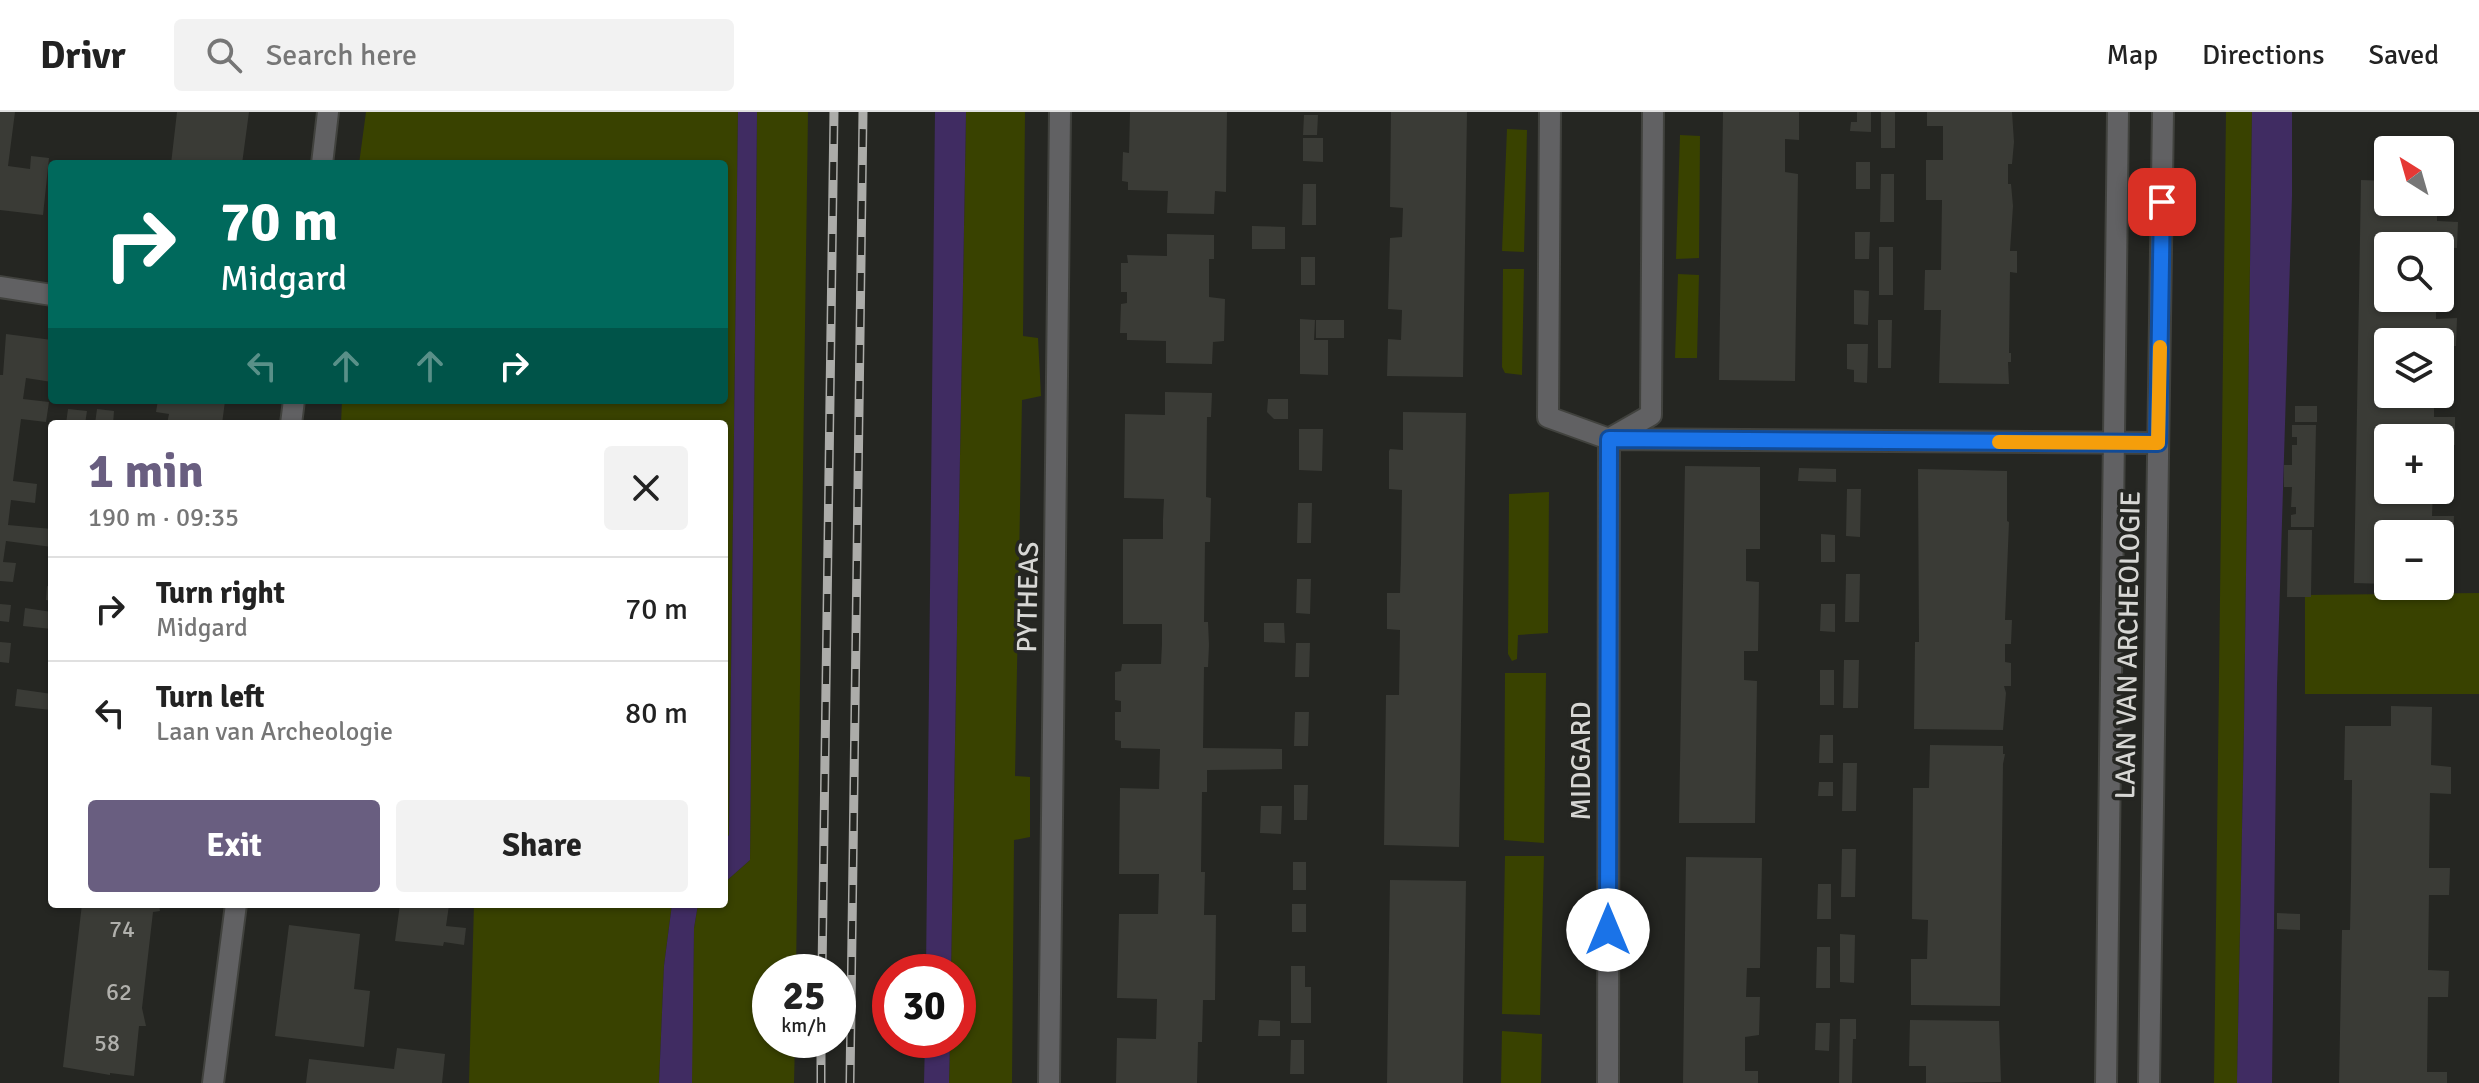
<!DOCTYPE html>
<meta charset="utf-8">
<style>
body{margin:0;font-family:Signika,sans-serif;background:#f2f2f2;color:#222;height:100vh;display:flex;flex-direction:column;font-size:30px;white-space:nowrap}
*{box-sizing:border-box;margin:0}
p{font-size:26px;color:#767676}
.icon{flex:none;width:44px;height:44px;fill:none;stroke:currentColor;stroke-width:2;stroke-linecap:round;stroke-linejoin:round}
.map{position:relative;flex:1;overflow:hidden}
.details{position:absolute;left:48px;top:308px;width:680px;height:488px;display:flex;flex-direction:column;background:#fff;border-radius:8px;box-shadow:0 2px 6px #0004}
.details>*{flex:none}
.banner{position:absolute;left:48px;top:48px;width:680px;height:244px;border-radius:8px;box-shadow:0 2px 6px #0004;background:#00695c;color:#fff;overflow:hidden}
.needle{width:52px;rotate:323deg}
.tools{position:absolute;left:2374px;top:24px;display:grid;gap:16px}
.tools a{display:grid;place-items:center;width:80px;height:80px;border-radius:8px;background:#fff;box-shadow:0 2px 6px #0004;font-size:40px}
.speed{position:absolute;left:752px;top:842px;display:flex;gap:16px;font-size:40px;font-weight:700;text-align:center}
.speed>*{display:grid;place-content:center;width:104px;height:104px;border-radius:50%;background:#fff;box-shadow:0 2px 6px #0004;line-height:1}
.speed small{font-size:20px;font-weight:400}
.speed .limit{border:12px solid #d22;background:#fff;color:#111}
.pin{position:absolute;display:grid;place-items:center;width:68px;height:68px;color:#fff;margin:-34px;border-radius:16px;box-shadow:0 4px 12px #0006}
.me{position:absolute;width:88px;margin:-44px;rotate:0deg;stroke-linejoin:round;filter:drop-shadow(0 0 6px #0008)}
.turn{display:flex;align-items:center;gap:28px;height:168px;padding:0 40px;font-size:36px}
.turn .icon{width:104px;height:104px;stroke-width:2.5}
.turn b{display:block;font-size:56px;line-height:68px}
.lanes{display:flex;align-items:center;height:76px;padding:0 40px;background:#0003;justify-content:center;gap:40px;direction:ltr}
.lanes .off{opacity:.35}
.round{display:grid;place-items:center;flex:none;width:84px;height:84px;border-radius:8px;background:#f2f2f2}
.headline{display:flex;align-items:center;justify-content:space-between;height:136px;padding:0 40px}
h1{font-size:48px;font-weight:800;line-height:60px;color:#695e80}
.cta{display:flex;gap:16px;margin-top:auto;padding:16px 40px}
.cta a{flex:1;height:92px;border-radius:8px;background:#695e80;color:#fff;font-size:32px;font-weight:800;line-height:92px;text-align:center}
.cta a+a{background:#f2f2f2;color:#222}
ul{padding:0;list-style:none}
li{display:flex;align-items:center;gap:24px;height:104px;padding:0 40px;border-top:2px solid #e0e0e0}
li div{flex:1}
li b{display:block;font-size:30px}
li em{font-style:normal}
header{display:flex;align-items:center;gap:48px;box-sizing:border-box;height:112px;padding:0 40px;background:#fff;border-bottom:2px solid #e0e0e0}
header strong{font-size:38px}
nav{display:flex;gap:44px;margin-inline-start:auto;font-size:28px}
.search{width:560px;height:72px;background:#f2f2f2;display:flex;align-items:center;gap:20px;box-sizing:border-box;padding:0 28px;border-radius:8px;color:#767676;font-size:30px}
.map>svg:first-child{display:block}
.green{fill:#394200}
.water{fill:#402c62}
.building{fill:#3a3b36}
.lines{fill:none;stroke-linecap:round;stroke-linejoin:round}
.street-casing{stroke:#41423e;stroke-width:24}
.street{stroke:#616163;stroke-width:20}
.rail-casing{stroke:#acaca9;stroke-width:9}
.rail{stroke:#252622;stroke-width:6;stroke-dasharray:18;stroke-linecap:butt}
.route-casing{stroke:#114b97;stroke-width:20}
.route{stroke:#1a73e8;stroke-width:14}
.slow{stroke:#f59e0b;stroke-width:14}
.labels{text-anchor:middle;stroke-width:7;stroke-linejoin:round;paint-order:stroke}
.number-label{font-size:24px;fill:#b0b0ac}
.street-label{font-size:28px;fill:#d7d7d4;stroke:#252622}
</style>
<header>
<strong>Drivr</strong>
<div class="search"><svg class="icon" aria-label="search" viewBox="0 0 24 24"><circle cx="10" cy="10" r="6"/><path d="M15 15l6 6"/></svg>Search here</div>
<nav><a>Map</a><a>Directions</a><a>Saved</a></nav>
</header>
<div class="map">
<svg width="2479" height="971" viewBox="0 0 2479 971">
<rect width="100%" height="100%" fill="#252622"/>
<!-- green -->
<path class="green" d="M366,0H738L729,723L724,729V312H341L342,288H724V52H359Z
M757,0H808L796,860H770V928H795L794,971H691L694,816L698,792H724V771L750,748Z
M966,0H1025L1023,224L1038,226L1041,284L1022,288L1015,664L1030,665V725L1014,728L1012,971H949L950,928H958V860H951Z
M2226,0H2252L2244,617L2237,971H2214Z
M1507,17L1527,18L1524,140L1502,139Z
M1680,23L1700,24L1699,146L1676,147Z
M1503,157H1524L1522,263L1505,261L1502,255Z
M1678,162L1699,163L1697,246H1675Z
M1549,380L1548,521L1518,523L1517,547L1512,549L1508,542L1509,382Z
M2479,481V582H2305V483Z
M1505,561H1546L1544,731L1504,728Z
M1505,744H1544L1540,903L1502,902Z
M474,792H672L664,854L659,971H469Z
M1502,919L1542,922L1541,971H1501Z"/>
<!-- water -->
<path class="water" d="M738,0H757L750,748L724,771V729L729,723Z
M935,0H966L951,860H926Z
M2252,0H2292V84L2277,573L2272,971H2237L2244,617Z
M672,792H698L694,816L692,971H659L664,854Z
M925,928H950L949,971H924Z"/>
<!-- building -->
<path class="building" d="M0,0H15L8,54L30,57L31,44L49,46L43,103L0,98Z
M177,0H249L242,52H171Z
M1130,0H1227L1226,80L1215,79L1214,102L1167,101L1168,79L1128,78V70L1122,69L1123,40L1129,41Z
M1391,0H1467L1463,265L1387,264L1388,227L1401,228L1402,198L1388,197L1390,126L1402,125L1403,96L1390,95Z
M1723,0H1799V28L1785,27V60L1798,62L1795,269L1719,268Z
M1857,0H1871V20L1850,19L1851,10H1857Z
M1881,0H1895V36H1881Z
M1927,0H2012L2014,30L2012,52H2008V72H2011L2013,94L2010,139H2017V161L2010,160L2009,241H2011V250H2008L2009,272L1939,271L1941,198H1924L1925,158H1941L1942,88H1926V48H1943V14H1927Z
M1304,3H1318L1317,23H1303Z
M1303,26H1323V50L1303,49Z
M1856,50H1870V77H1856Z
M1881,62H1894V110H1880Z
M2361,68L2388,69V90H2437V109L2458,110L2457,136L2388,134V186H2436V207L2457,206L2456,234H2440V230H2388V282H2434V305H2455V333L2440,332V326H2388V378H2433L2432,404H2454L2453,433L2440,432V422H2388V472L2354,471Z
M1303,72H1316V113H1302Z
M1252,114L1285,115V137H1252Z
M1855,120H1870L1869,147H1855Z
M1167,122L1214,123V147H1209V185L1225,187L1224,229L1213,230L1212,252L1166,251V229L1127,228V221H1120L1121,192L1127,191V180H1121V151H1128L1127,143L1167,144Z
M1879,135H1893V183H1879Z
M1301,145H1315V173H1301Z
M1854,178L1869,179L1868,213L1854,212Z
M1300,207L1315,208L1314,228H1328V263L1300,262Z
M1316,208H1344V226H1316Z
M1878,208H1892L1891,256H1878Z
M6,222L52,228V270L26,266L23,287L49,290L46,310L21,307L13,369L37,372L35,391L11,388L8,413L52,417V435L6,429L3,450L16,451L13,470L0,469V263H3Z
M1847,232H1868L1867,271L1854,270V258L1847,257Z
M1165,280L1212,281L1211,305H1207L1206,385L1211,386L1210,430H1205L1204,510H1208L1209,533L1208,555H1204L1203,636L1282,637V657L1207,658V680H1202L1201,760H1205L1204,803H1216L1215,888H1203L1202,930H1198L1197,971H1116L1117,926L1156,927L1157,887L1117,886L1119,802H1158L1159,762H1119L1120,676L1159,677L1160,637L1121,636V629L1115,628V600H1121V589L1115,588V560L1121,559L1122,552H1161L1162,532V512H1123V427H1163V407L1164,387L1124,386L1125,302L1165,303Z
M1268,287H1288V307H1274L1267,300Z
M158,288L225,289L222,312H167L169,302L156,300Z
M2295,294H2317V310H2295Z
M68,297L87,299L85,312H66Z
M97,297L114,299L113,312H95Z
M1403,300L1466,301L1459,735L1384,733L1386,583H1399L1400,518L1387,517V481H1400L1401,449L1402,378L1389,377V339L1390,337L1403,338Z
M2292,313H2316L2314,415H2291V403L2296,402V395H2291L2292,375H2284V353H2292V333H2297V325H2292Z
M1299,317H1323L1322,359L1299,358Z
M1685,354L1760,355V437H1746V469L1759,470L1758,539H1744V568L1757,569L1755,711H1679Z
M1799,356L1836,357V370L1798,369Z
M1918,357L2007,359V409L2009,410L2005,508H2012L2011,532H2005V550L2011,551V574H2004L2006,581L2003,618L1914,617L1915,530H1919Z
M1847,377H1861L1860,425L1846,424Z
M1298,391H1312L1311,431H1297Z
M2288,418H2312L2311,485H2287Z
M1821,422L1835,423V450H1821Z
M1846,462H1860L1859,510H1845Z
M1297,467H1311L1310,502L1296,501Z
M47,474L52,475V489L46,488Z
M0,492L11,493L9,510L0,509Z
M1821,492H1835V520L1820,519Z
M25,496L52,500V517L23,514Z
M1264,511H1284L1285,531L1264,530Z
M0,530L11,531L9,551L0,550Z
M1296,531H1310L1309,565H1295Z
M1844,548H1859L1858,596H1843Z
M1820,558H1834V593H1820Z
M17,577L52,582L51,598L15,594Z
M2391,594L2432,595L2431,653L2451,655V682L2430,681L2429,756H2450L2449,783H2429L2428,858L2449,859L2448,885H2428L2427,960H2447V971H2339L2342,818H2350L2351,768L2352,668H2344L2345,614H2391Z
M1295,600H1309L1308,634H1294Z
M1820,623H1833V651H1819Z
M1930,633L2003,634V642H2005L2003,652L2000,894L1911,893V847H1927L1928,808L1912,807L1913,676H1929Z
M1843,651H1857L1856,699H1842Z
M1819,670H1833V684H1818Z
M1294,673H1308L1307,708H1294Z
M1261,694H1282L1281,722L1260,721Z
M1842,737H1856L1855,785H1841Z
M1686,745L1762,746L1760,856H1747L1746,885H1760L1759,923L1745,925V959H1758V971H1683Z
M1293,750H1306V778H1293Z
M1390,768L1466,769L1463,971H1387Z
M1818,772H1831V807H1817Z
M82,792H159L160,799L153,800L142,896L146,914H139L134,964L110,961V963L63,955Z
M400,792L449,793L446,814L466,816L464,833L444,830L443,834L395,829Z
M1292,792H1306V820H1292Z
M2277,801L2300,802V818L2277,817Z
M289,813L360,822L354,877L370,879L364,935L275,924Z
M1840,822L1855,823L1854,871L1840,870Z
M1817,835H1830V876H1816Z
M1291,854H1305V875H1311V911H1291Z
M1840,907H1856V927H1853L1852,971H1839Z
M1259,908L1280,909V924H1258Z
M1910,908L1999,909L2001,970L1926,971V954H1909Z
M1816,911H1830L1829,939L1815,938Z
M1291,928H1304V962H1290Z
M397,936L445,942L442,971H306L309,947L394,957Z"/>
<g class="lines">
<!-- street casing -->
<g class="street-casing">
<path id="street" d="M1550,0L1548,305L1609,327L2158,331
M322,52L328,0
M0,175L52,183
M291,312L294,288
M1609,327L1651,303L1653,0
M213,971L236,792
M1049,971L1060,0
M1608,971L1609,327
M2106,971L2118,0
M2149,971L2163,0"/>
</g>
<!-- street -->
<use href="#street" class="street"/>
<!-- rail casing -->
<g class="rail-casing">
<path id="rail" d="M822,860L834,0
M821,971V928
M850,971L863,0"/>
</g>
<!-- rail -->
<use href="#rail" class="rail"/>
</g>
<g class="lines">
<!-- route casing -->
<g class="route-casing">
<path id="route" d="M1608,818L1609,327L2158,331L2162,90"/>
</g>
<!-- route -->
<use href="#route" class="route"/>
<!-- slow -->
<path class="slow" d="M1999,330L2158,331L2160,235"/>
</g>
<g class="labels">
<!-- number labels -->
<g class="number-label">
<text x="122" y="825">74</text>
<text x="119" y="888">62</text>
<text x="107" y="939">58</text>
</g>
<!-- street labels -->
<g class="street-label">
<text transform="translate(1027 485) rotate(-89)" y="10">PYTHEAS</text>
<text transform="translate(2127 533) rotate(-89)" y="10">LAAN VAN ARCHEOLOGIE</text>
<text transform="translate(1580 649) rotate(-90)" y="10">MIDGARD</text>
</g>
</g>
</svg>
<div class="tools">
<a><svg class="needle" viewBox="-14 -14 28 28"><path d="M0-13l5 13h-10z" fill="#e53935"/><path d="M0 13l5-13h-10z" fill="#767676"/></svg></a>
<a><svg class="icon" aria-label="search" viewBox="0 0 24 24"><circle cx="10" cy="10" r="6"/><path d="M15 15l6 6"/></svg></a>
<a><svg class="icon" aria-label="layers" viewBox="0 0 24 24"><path d="M12 4l9 5-9 5-9-5zM3 14l9 5 9-5"/></svg></a>
<a>+</a>
<a>−</a>
</div>
<div class="speed"><div>25<small>km/h</small></div><div class="limit">30</div></div>
<div class="pin" style="left:2162px;top:90px;background:#d93025"><svg class="icon" aria-label="arrive" viewBox="0 0 24 24"><path d="M6 21V4h12l-3 4 3 4H6"/></svg></div>
<svg class="me" style="left:1608px;top:818px" viewBox="-20 -20 40 40"><circle r="19" fill="#fff"/><path d="M0-13L10 11 0 6-10 11z" fill="#1a73e8"/></svg>
<div class="banner">
<div class="turn"><svg class="icon" aria-label="right" viewBox="0 0 24 24"><path d="M7 20v-9h11M14 6l5 5-5 5"/></svg><div><b>70 m</b>Midgard</div></div>
<div class="lanes"><svg class="icon off" aria-label="left" viewBox="0 0 24 24"><path d="M17 20v-9H6M10 6l-5 5 5 5"/></svg><svg class="icon off" aria-label="ahead" viewBox="0 0 24 24"><path d="M12 20V5M6 11l6-6 6 6"/></svg><svg class="icon off" aria-label="ahead" viewBox="0 0 24 24"><path d="M12 20V5M6 11l6-6 6 6"/></svg><svg class="icon" aria-label="right" viewBox="0 0 24 24"><path d="M7 20v-9h11M14 6l5 5-5 5"/></svg></div>
</div>
<section class="details">
<div class="headline"><div><h1>1 min</h1><p>190 m · 09:35</p></div><a class="round"><svg class="icon" aria-label="close" viewBox="0 0 24 24"><path d="M6 6l12 12M18 6L6 18"/></svg></a></div>
<ul>
<li><svg class="icon" aria-label="right" viewBox="0 0 24 24"><path d="M7 20v-9h11M14 6l5 5-5 5"/></svg><div><b>Turn right</b><p>Midgard</p></div><em>70 m</em></li>
<li><svg class="icon" aria-label="left" viewBox="0 0 24 24"><path d="M17 20v-9H6M10 6l-5 5 5 5"/></svg><div><b>Turn left</b><p>Laan van Archeologie</p></div><em>80 m</em></li>
</ul>
<div class="cta"><a>Exit</a><a>Share</a></div>
</section>
</div>
